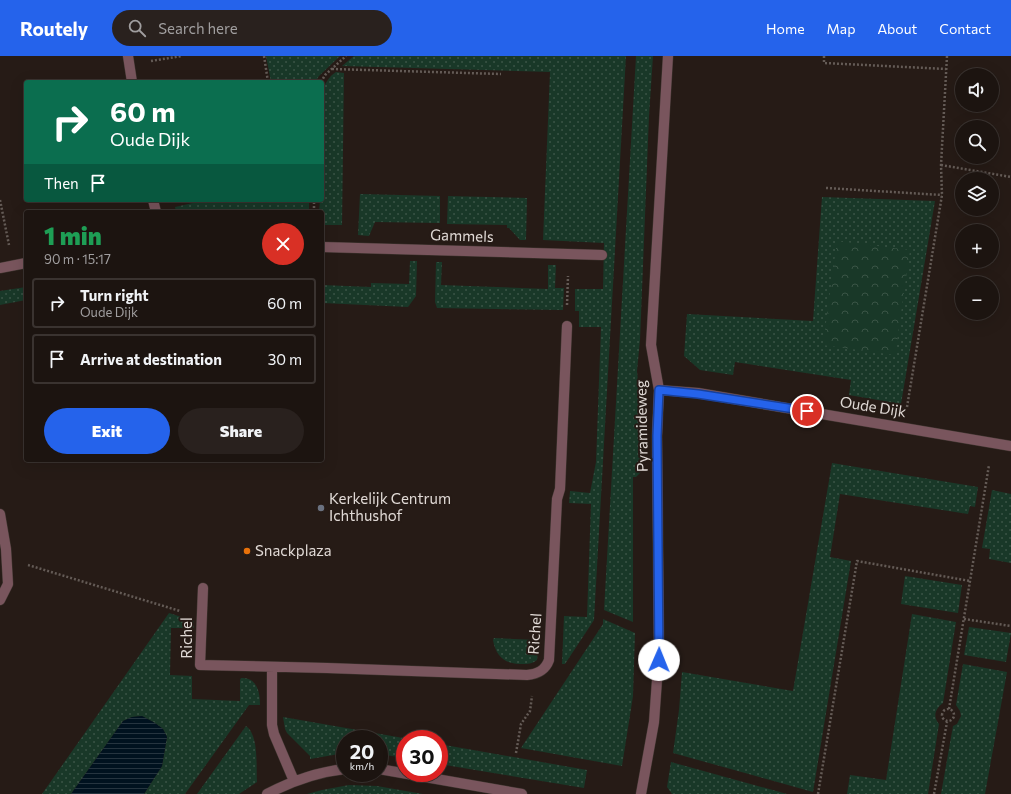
<!DOCTYPE html>
<meta charset="utf-8">
<style>
body{margin:0;font-family:Commissioner,sans-serif;background:#29211e;color:#f1f3f6;height:100vh;display:flex;flex-direction:column;font-size:15px;white-space:nowrap}
*{box-sizing:border-box;margin:0}
p{font-size:13px;color:#a09e9f}
.icon{flex:none;width:22px;height:22px;fill:none;stroke:currentColor;stroke-width:2;stroke-linecap:round;stroke-linejoin:round}
.map{position:relative;flex:1;overflow:hidden}
.sheet{position:absolute;left:24px;top:154px;width:300px;height:252px;display:flex;flex-direction:column;background:#1c1410;border-radius:4px;box-shadow:0 4px 16px #0002,0 0 0 1px #3a3330}
.sheet>*{flex:none}
.hud{position:absolute;left:24px;top:24px;width:300px;height:122px;border-radius:4px;box-shadow:0 4px 16px #0002,0 0 0 1px #3a3330;background:#0b6e4f;color:#fff;overflow:hidden}
.buttons{position:absolute;left:955px;top:12px;display:grid;gap:8px}
.buttons a{display:grid;place-items:center;width:44px;height:44px;border-radius:50%;background:#1c1410;box-shadow:0 4px 16px #0002,0 0 0 1px #3a3330;font-size:20px}
.speed{position:absolute;left:336px;top:674px;display:flex;gap:8px;font-size:20px;font-weight:700;text-align:center}
.speed>*{display:grid;place-content:center;width:52px;height:52px;border-radius:50%;background:#1c1410;box-shadow:0 4px 16px #0002,0 0 0 1px #3a3330;line-height:1}
.speed small{font-size:10px;font-weight:400}
.speed .limit{border:6px solid #d22;background:#fff;color:#111}
.pin{position:absolute;display:grid;place-items:center;width:34px;height:34px;color:#fff;margin:-17px;border:2px solid #fff;border-radius:50%;box-shadow:0 1px 4px #0007}
.me{position:absolute;width:44px;margin:-22px;rotate:1deg;stroke-linejoin:round;filter:drop-shadow(0 0 3px #0008)}
.turn{display:flex;align-items:center;gap:14px;height:84px;padding:0 20px;font-size:18px}
.turn .icon{width:52px;height:52px;stroke-width:2.5}
.turn b{display:block;font-size:28px;line-height:34px}
.then{display:flex;align-items:center;height:38px;padding:0 20px;background:#0003;gap:8px;font-size:15px}
.round{display:grid;place-items:center;flex:none;width:42px;height:42px;border-radius:21px;background:#29211e}
.summary{display:flex;align-items:center;justify-content:space-between;height:68px;padding:0 20px}
h1{font-size:24px;font-weight:800;line-height:30px;color:#1e9e55}
.action{display:flex;gap:8px;margin-top:auto;padding:8px 20px}
.action a{flex:1;height:46px;border-radius:24px;background:#2563eb;color:#fff;font-size:16px;font-weight:800;line-height:46px;text-align:center}
.action a+a{background:#29211e;color:#f1f3f6}
ul{padding:0;list-style:none}
li{display:flex;align-items:center;gap:12px;height:50px;margin:0 8px 6px;padding:0 12px;border:2px solid #3a3330;border-radius:4px}
li div{flex:1}
li b{display:block;font-size:15px}
li em{font-style:normal}
header{display:flex;align-items:center;gap:24px;box-sizing:border-box;height:56px;padding:0 20px;background:#2563eb;color:#fff}
header strong{font-size:19px}
nav{display:flex;gap:22px;margin-inline-start:auto;font-size:14px}
.search{width:280px;height:36px;background:#29211e;display:flex;align-items:center;gap:10px;box-sizing:border-box;padding:0 14px;border-radius:22px;color:#a09e9f;font-size:15px}
.map>svg:first-child{display:block}
.grass{fill:url(#grass-dots)}
.park{fill:url(#park-crowns)}
.water{fill:url(#water-rules)}
.lines{fill:none;stroke-linecap:round;stroke-linejoin:round}
.minor-casing{stroke:#403631;stroke-width:11}
.path{stroke:#645b56;stroke-width:2.5;stroke-dasharray:2 2;stroke-linecap:butt}
.minor{stroke:#79555d;stroke-width:10}
.route-casing{stroke:#184099;stroke-width:10}
.route{stroke:#2563eb;stroke-width:7}
.worship-dot{fill:#6b7280;stroke:#261b16;stroke-width:1.5}
.food-dot{fill:#e8710a;stroke:#261b16;stroke-width:1.5}
.labels{text-anchor:middle;stroke-width:4;stroke-linejoin:round;paint-order:stroke}
.street-label{font-size:15px;fill:#e0d9d5;stroke:#261b16}
.poi-label{font-size:15px;fill:#e0d9d5;stroke:#261b16;text-anchor:start}
</style>
<header>
<strong>Routely</strong>
<div class="search"><svg class="icon" aria-label="search" viewBox="0 0 24 24"><circle cx="10" cy="10" r="6"/><path d="M15 15l6 6"/></svg>Search here</div>
<nav><a>Home</a><a>Map</a><a>About</a><a>Contact</a></nav>
</header>
<div class="map">
<svg width="1011" height="738" viewBox="0 0 1011 738">
<defs>
<pattern id="grass-dots" width="8" height="8" patternUnits="userSpaceOnUse"><rect width="8" height="8" fill="#193828"/><path d="M2 2h.1M6 6h.1" fill="none" stroke="#3a5446" stroke-width="1.8" stroke-linecap="round"/></pattern>
<pattern id="park-crowns" width="20" height="18" patternUnits="userSpaceOnUse"><rect width="20" height="18" fill="#193828"/><path d="M2 6a3 3 0 1 1 6 0M12 15a3 3 0 1 1 6 0" fill="none" stroke="#3a5446"/></pattern>
<pattern id="water-rules" width="6" height="5" patternUnits="userSpaceOnUse"><rect width="6" height="5" fill="#00121f"/><path d="M0 2.5h6" fill="none" stroke="#25343f"/></pattern>
</defs>
<rect width="100%" height="100%" fill="#261b16"/>
<!-- grass -->
<path class="grass" d="M266,0H340L319,20L315,26H271Z
M354,0H626L594,564L565,608H562L564,560L587,561L591,448L569,447L570,435L590,437L596,406L601,271H579V255H575V233H603L604,187L543,184L550,16L342,10Z
M636,0H653L649,60L640,284L637,315L644,387V413L636,421H633V566L604,554Z
M336,16L344,17L342,169H322V156H319L320,144H322V36C325,28 328,21 336,16Z
M360,138L440,140V167L375,166L369,180L358,179Z
M448,140L527,142L526,184H520L509,172H507V169L447,168Z
M822,141L935,145L901,348L849,339L851,324L735,306L733,319L700,314L684,300L687,258L813,265Z
M206,144H309V156H176L175,151Z
M410,205H417L416,240L408,251L322,247V229L371,231V227L409,228Z
M436,206H442L441,229L548,233V209H556L555,232H564L563,254L437,252L435,246Z
M26,231V244L0,249V235Z
M832,407L978,431L975,451L970,450L968,458L840,438L830,501L851,505L813,736L673,697L679,654L682,616L793,635Z
M992,434L1011,438V507L989,503L990,493L982,492Z
M905,520L962,529L958,557L901,548Z
M169,557L194,565V572H171L170,619L192,620V643L240,645V624L241,622C257,621 260,636 260,649H249L185,738H144L162,710L167,681L163,673L155,667L142,660L132,661L123,665L71,738H42Z
M912,558L956,566L943,647C936,652 932,660 939,668L928,738H847L850,719L886,724Z
M603,563L635,577L633,640L622,710L521,692L603,568Z
M969,571L1011,577L1006,606L964,599Z
M494,582L537,584L539,587L537,604C532,608 528,608 522,608C505,608 496,601 493,584Z
M963,608L1007,616L985,738H941L953,670L957,668L961,660L960,655L956,649Z
M283,661L409,683H405V702L379,698V683H345V697L310,703V700L287,677L285,673Z
M246,670C259,679 256,710 257,726L239,738H197Z
M439,688L587,714L584,732L439,708Z
M671,706L787,738H672L667,731Z
M349,729L377,730L423,738H307L322,734Z"/>
<!-- park -->
<path class="park" d="M837,185L910,194L895,299L823,289Z"/>
<!-- water -->
<path class="water" d="M142,660L155,667L163,673L167,681L162,710L144,738H71L123,665L132,661Z"/>
<g class="lines">
<!-- minor casing -->
<g class="minor-casing">
<path id="minor" d="M128,0L132,26
M153,144L156,156
M322,191L602,199
M0,212L26,207
M659,334L698,337L1011,390
M0,458L6,493L8,528L0,544
M203,532L200,609L327,612L527,619C537,618 545,615 549,604L557,443L560,433L567,270
M272,611V669L274,678L294,725
M379,713L522,738
M267,738C292,725 317,716 345,713
M641,738L654,666L659,596L657,380L659,334L651,289L668,0"/>
</g>
<!-- path -->
<path class="path" d="M264,0L268,26
M824,0V7L946,13
M151,5L182,0
M332,13L501,18
M321,26L325,19L346,0
M941,109L1011,121
M826,132L942,139
M0,144L9,189
M314,156V144
M567,249L568,220
M907,351L942,139L941,109L947,0
M28,509L180,555
M964,563L1011,570
M942 659a6 6 0 1 1 12 0a6 6 0 1 1-12 0Z
M949,653L989,409
M516,697L521,668L530,655L532,640
M818,738L857,505L970,525
M934,738L947,666"/>
<!-- minor -->
<use href="#minor" class="minor"/>
</g>
<g class="lines">
<!-- route casing -->
<g class="route-casing">
<path id="route" d="M659,604L657,380L659,334L698,338L807,355"/>
</g>
<!-- route -->
<use href="#route" class="route"/>
</g>
<!-- markers -->
<circle class="worship-dot" cx="321" cy="452" r="4"/>
<circle class="food-dot" cx="247" cy="495" r="4"/>
<g class="labels">
<!-- street labels -->
<g class="street-label">
<text transform="translate(462 180) rotate(2)" y="5">Gammels</text>
<text transform="translate(873 351) rotate(9)" y="5">Oude Dijk</text>
<text transform="translate(642 370) rotate(-91)" y="5">Pyramideweg</text>
<text transform="translate(535 578) rotate(-86)" y="5">Richel</text>
<text transform="translate(187 582) rotate(-90)" y="5">Richel</text>
</g>
<!-- poi labels -->
<g class="poi-label">
<text x="329" y="448">Kerkelijk Centrum<tspan x="329" dy="17">Ichthushof</tspan></text>
<text x="255" y="500">Snackplaza</text>
</g>
</g>
</svg>
<div class="buttons">
<a><svg class="icon" aria-label="sound" viewBox="0 0 24 24"><path d="M4 9h4l5-4v14l-5-4H4zM17 9q2 3 0 6"/></svg></a>
<a><svg class="icon" aria-label="search" viewBox="0 0 24 24"><circle cx="10" cy="10" r="6"/><path d="M15 15l6 6"/></svg></a>
<a><svg class="icon" aria-label="layers" viewBox="0 0 24 24"><path d="M12 4l9 5-9 5-9-5zM3 14l9 5 9-5"/></svg></a>
<a>+</a>
<a>−</a>
</div>
<div class="speed"><div>20<small>km/h</small></div><div class="limit">30</div></div>
<div class="pin" style="left:807px;top:355px;background:#d93025"><svg class="icon" aria-label="arrive" viewBox="0 0 24 24"><path d="M6 21V4h12l-3 4 3 4H6"/></svg></div>
<svg class="me" style="left:659px;top:604px" viewBox="-20 -20 40 40"><circle r="19" fill="#fff"/><path d="M0-13L10 11 0 6-10 11z" fill="#2563eb"/></svg>
<div class="hud">
<div class="turn"><svg class="icon" aria-label="right" viewBox="0 0 24 24"><path d="M7 20v-9h11M14 6l5 5-5 5"/></svg><div><b>60 m</b>Oude Dijk</div></div>
<div class="then">Then<svg class="icon" aria-label="arrive" viewBox="0 0 24 24"><path d="M6 21V4h12l-3 4 3 4H6"/></svg></div>
</div>
<section class="sheet">
<div class="summary"><div><h1>1 min</h1><p>90 m · 15:17</p></div><a class="round" style="background:#d93025;color:#fff"><svg class="icon" aria-label="close" viewBox="0 0 24 24"><path d="M6 6l12 12M18 6L6 18"/></svg></a></div>
<ul>
<li><svg class="icon" aria-label="right" viewBox="0 0 24 24"><path d="M7 20v-9h11M14 6l5 5-5 5"/></svg><div><b>Turn right</b><p>Oude Dijk</p></div><em>60 m</em></li>
<li><svg class="icon" aria-label="arrive" viewBox="0 0 24 24"><path d="M6 21V4h12l-3 4 3 4H6"/></svg><div><b>Arrive at destination</b></div><em>30 m</em></li>
</ul>
<div class="action"><a>Exit</a><a>Share</a></div>
</section>
</div>
